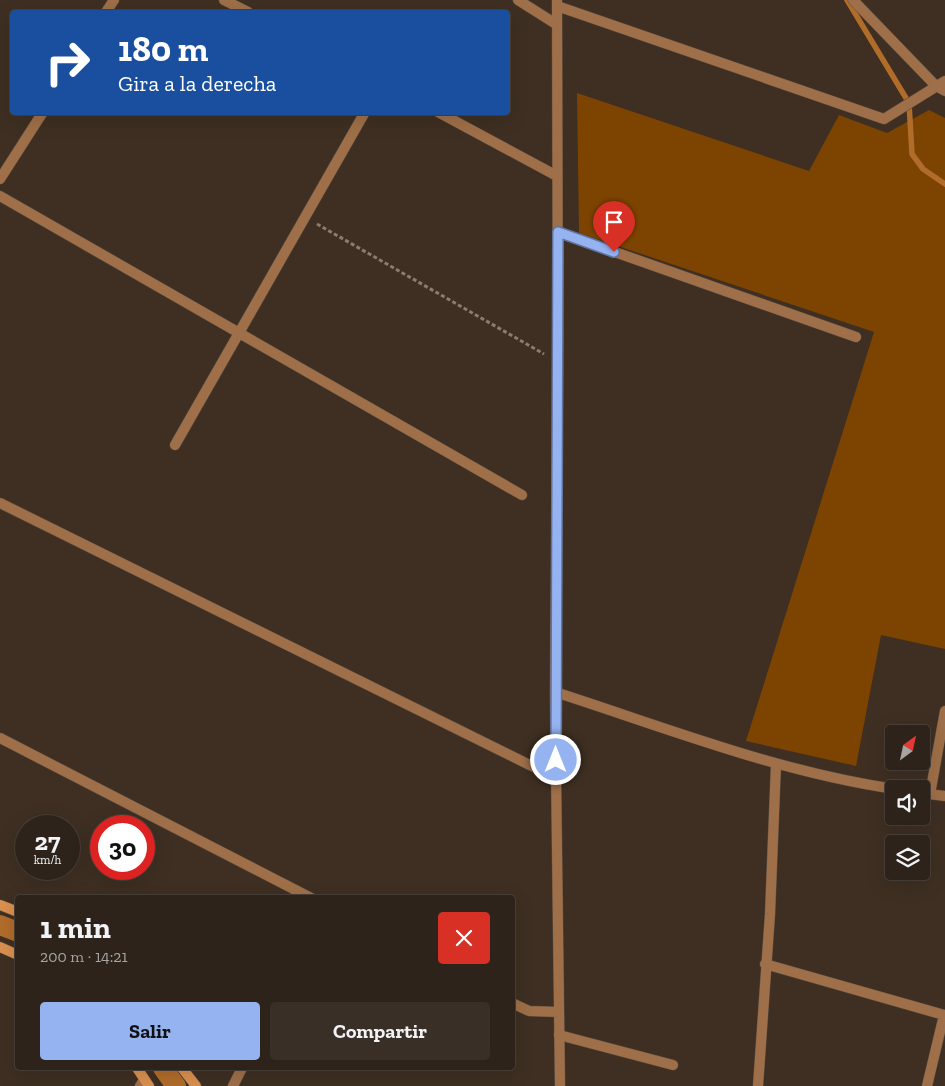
<!DOCTYPE html>
<html lang="es">
<meta charset="utf-8">
<style>
body{margin:0;font-family:"Zilla Slab",serif;background:#3a2f27;color:#f1f3f6;height:100vh;display:flex;flex-direction:column;font-size:19px;white-space:nowrap}
*{box-sizing:border-box;margin:0}
p{font-size:16px;color:#a7a4a2}
.icon{flex:none;width:28px;height:28px;fill:none;stroke:currentColor;stroke-width:2;stroke-linecap:round;stroke-linejoin:round}
.map{position:relative;flex:1;overflow:hidden}
.details{position:absolute;left:15px;top:895px;width:500px;height:175px;display:flex;flex-direction:column;background:#2e231a;border-radius:5px;box-shadow:0 5px 20px #0002,0 0 0 1px #494039}
.details>*{flex:none}
.banner{position:absolute;left:10px;top:10px;width:500px;height:105px;border-radius:5px;box-shadow:0 5px 20px #0002,0 0 0 1px #494039;background:#1a4fa0;color:#fff;overflow:hidden}
.needle{width:32px;rotate:33deg}
.controls{position:absolute;left:885px;top:725px;display:grid;gap:10px}
.controls a{display:grid;place-items:center;width:45px;height:45px;border-radius:5px;background:#2e231a;box-shadow:0 5px 20px #0002,0 0 0 1px #494039;font-size:25px}
.speed{position:absolute;left:15px;top:815px;display:flex;gap:10px;font-size:25px;font-weight:700;text-align:center}
.speed>*{display:grid;place-content:center;width:65px;height:65px;border-radius:50%;background:#2e231a;box-shadow:0 5px 20px #0002,0 0 0 1px #494039;line-height:1}
.speed small{font-size:12px;font-weight:400}
.speed .limit{border:8px solid #d22;background:#fff;color:#111}
.pin{position:absolute;display:grid;place-items:center;width:42px;height:42px;color:#fff;margin:-51px -21px;border-radius:50% 50% 50% 0;rotate:-45deg;box-shadow:0 0 5px #0007}
.pin .icon{rotate:45deg}
.me{position:absolute;width:55px;margin:-28px;rotate:0deg;stroke-linejoin:round;filter:drop-shadow(0 0 4px #0008)}
.turn{display:flex;align-items:center;gap:18px;height:105px;padding:0 25px;font-size:22px}
.turn .icon{width:65px;height:65px;stroke-width:2.5}
.turn b{display:block;font-size:35px;line-height:42px}
.round{display:grid;place-items:center;flex:none;width:52px;height:52px;border-radius:5px;background:#3a2f27}
.overview{display:flex;align-items:center;justify-content:space-between;height:85px;padding:0 25px}
h1{font-size:30px;font-weight:800;line-height:38px}
.primary-button{display:flex;gap:10px;margin-top:auto;padding:10px 25px}
.primary-button a{flex:1;height:58px;border-radius:5px;background:#95b2f1;color:#111;font-size:20px;font-weight:800;line-height:58px;text-align:center}
.primary-button a+a{background:#3a2f27;color:#f1f3f6}
.map>svg:first-child{display:block}
.green{fill:#7d4300}
.lines{fill:none;stroke-linecap:round;stroke-linejoin:round}
.stream{stroke:#b16c2a;stroke-width:5.5}
.canal{stroke:#b16c2a;stroke-width:20}
.service-casing{stroke:#5a4c40;stroke-width:11}
.minor-casing{stroke:#5a4c40;stroke-width:11}
.tertiary-casing{stroke:#5a4c40;stroke-width:11}
.secondary-casing{stroke:#5a4c40;stroke-width:11}
.path{stroke:#897d72;stroke-width:3;stroke-dasharray:4 2.5;stroke-linecap:butt}
.service{stroke:#9e6f48;stroke-width:10}
.minor{stroke:#9e6f48;stroke-width:10}
.tertiary{stroke:#9e6f48;stroke-width:10}
.secondary{stroke:#da904f;stroke-width:10}
.route-casing{stroke:#61749d;stroke-width:12}
.route{stroke:#95b2f1;stroke-width:9}
</style>
<div class="map">
<svg width="945" height="1086" viewBox="0 0 945 1086">
<rect width="100%" height="100%" fill="#3e2f22"/>
<!-- green -->
<path class="green" d="M577,93L809,171L839,115L887,133L929,110L945,118V649L881,635L856,766L746,741L874,332L579,233Z"/>
<g class="lines">
<!-- stream -->
<path class="stream" d="M847,0L909,103L912,154L923,169L945,184"/>
<!-- canal -->
<path class="canal" d="M0,925L18,932
M163,1068L176,1086"/>
<!-- service casing -->
<g class="service-casing">
<path id="service" d="M559,1035L673,1065"/>
</g>
<!-- minor casing -->
<g class="minor-casing">
<path id="minor" d="M224,0L248,12
M518,0L556,24
M557,0L558,363L555,692L560,1086
M557,6L884,119L945,81
M106,12L114,0
M438,112L557,176
M0,179L43,112
M0,196L522,495
M558,232L856,337
M175,445L365,112
M0,503L556,778
M555,692C667,728 778,772 895,789
M0,738L311,898
M921,793L945,796
M930,794L945,711
M765,964L944,1015L927,1086
M512,1003L529,1011L559,1012
M140,1086L144,1080
M233,1086L242,1068
M758,1086L770,914L776,764"/>
</g>
<!-- tertiary casing -->
<g class="tertiary-casing">
<path id="tertiary" d="M853,0L936,86L945,91"/>
</g>
<!-- secondary casing -->
<g class="secondary-casing">
<path id="secondary" d="M0,905L18,912
M0,947L18,955
M137,1068L149,1086
M182,1068L196,1086"/>
</g>
<!-- path -->
<path class="path" d="M317,224L544,354"/>
<!-- service -->
<use href="#service" class="service"/>
<!-- minor -->
<use href="#minor" class="minor"/>
<!-- tertiary -->
<use href="#tertiary" class="tertiary"/>
<!-- secondary -->
<use href="#secondary" class="secondary"/>
</g>
<g class="lines">
<!-- route casing -->
<g class="route-casing">
<path id="route" d="M556,760L558,232L614,252"/>
</g>
<!-- route -->
<use href="#route" class="route"/>
</g>
</svg>
<div class="controls">
<a><svg class="needle" viewBox="-14 -14 28 28"><path d="M0-13l5 13h-10z" fill="#e53935"/><path d="M0 13l5-13h-10z" fill="#a7a4a2"/></svg></a>
<a><svg class="icon" aria-label="sound" viewBox="0 0 24 24"><path d="M4 9h4l5-4v14l-5-4H4zM17 9q2 3 0 6"/></svg></a>
<a><svg class="icon" aria-label="layers" viewBox="0 0 24 24"><path d="M12 4l9 5-9 5-9-5zM3 14l9 5 9-5"/></svg></a>
</div>
<div class="speed"><div>27<small>km/h</small></div><div class="limit">30</div></div>
<div class="pin" style="left:614px;top:252px;background:#d93025"><svg class="icon" aria-label="arrive" viewBox="0 0 24 24"><path d="M6 21V4h12l-3 4 3 4H6"/></svg></div>
<svg class="me" style="left:556px;top:760px" viewBox="-20 -20 40 40"><circle r="17" fill="#95b2f1" stroke="#fff" stroke-width="3"/><path d="M0-11L8 9 0 5-8 9z" fill="#fff"/></svg>
<div class="banner">
<div class="turn"><svg class="icon" aria-label="right" viewBox="0 0 24 24"><path d="M7 20v-9h11M14 6l5 5-5 5"/></svg><div><b>180 m</b>Gira a la derecha</div></div>
</div>
<section class="details">
<div class="overview"><div><h1>1 min</h1><p>200 m · 14:21</p></div><a class="round" style="background:#d93025;color:#fff"><svg class="icon" aria-label="close" viewBox="0 0 24 24"><path d="M6 6l12 12M18 6L6 18"/></svg></a></div>
<div class="primary-button"><a>Salir</a><a>Compartir</a></div>
</section>
</div>
